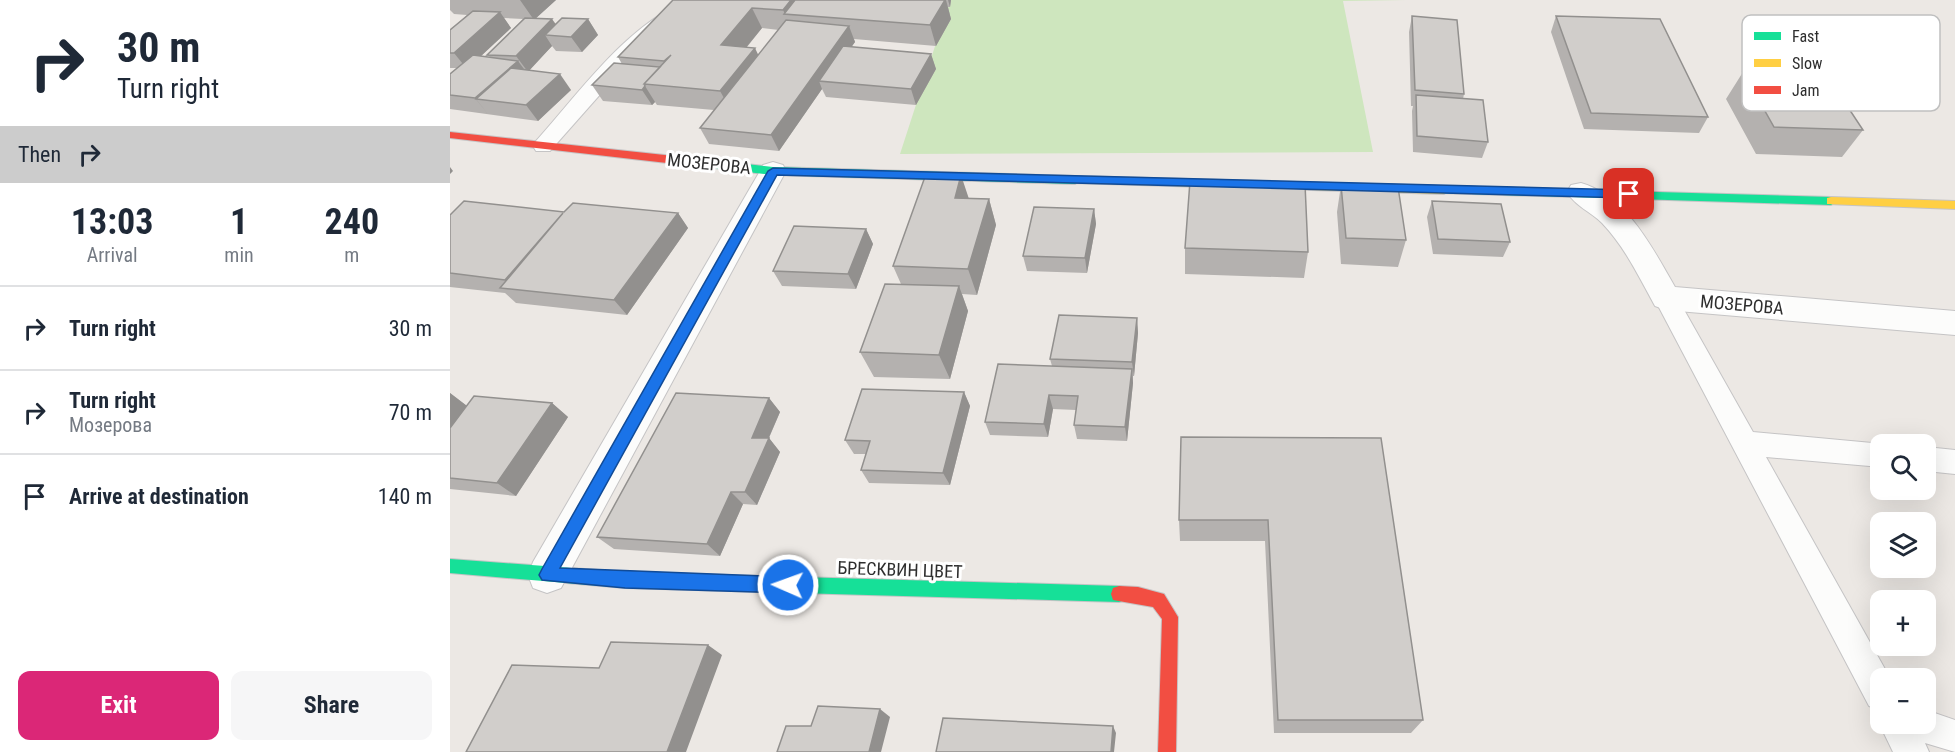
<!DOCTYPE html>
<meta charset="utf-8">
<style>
body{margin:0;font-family:"Roboto Condensed",sans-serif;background:#f6f6f7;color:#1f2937;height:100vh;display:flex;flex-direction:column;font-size:22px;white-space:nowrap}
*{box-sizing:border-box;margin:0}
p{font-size:20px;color:#747a83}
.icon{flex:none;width:33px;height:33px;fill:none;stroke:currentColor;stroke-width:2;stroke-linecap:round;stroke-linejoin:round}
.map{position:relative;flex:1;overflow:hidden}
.details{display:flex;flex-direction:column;background:#fff;width:450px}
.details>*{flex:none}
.banner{background:#fff;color:#1f2937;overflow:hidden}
.controls{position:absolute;left:1420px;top:434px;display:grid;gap:12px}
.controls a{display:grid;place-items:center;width:66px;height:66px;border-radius:12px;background:#fff;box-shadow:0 6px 24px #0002;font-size:30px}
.pin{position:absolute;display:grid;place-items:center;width:51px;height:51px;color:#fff;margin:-26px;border-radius:12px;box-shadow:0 3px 9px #0006}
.me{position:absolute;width:66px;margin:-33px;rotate:272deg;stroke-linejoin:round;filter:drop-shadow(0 0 4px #0008)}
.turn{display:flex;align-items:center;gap:21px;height:126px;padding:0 18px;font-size:27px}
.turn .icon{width:78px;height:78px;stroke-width:2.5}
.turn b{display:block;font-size:42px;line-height:51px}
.then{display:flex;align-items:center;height:57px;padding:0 18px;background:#0003;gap:12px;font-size:22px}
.eta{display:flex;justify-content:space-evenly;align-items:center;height:102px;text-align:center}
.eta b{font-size:36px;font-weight:700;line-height:42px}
.button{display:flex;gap:12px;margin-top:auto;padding:12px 18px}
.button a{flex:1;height:69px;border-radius:12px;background:#db2777;color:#fff;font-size:24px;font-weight:700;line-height:69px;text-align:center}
.button a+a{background:#f6f6f7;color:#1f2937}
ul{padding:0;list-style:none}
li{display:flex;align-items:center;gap:18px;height:84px;padding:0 18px;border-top:2px solid #e0e1e3}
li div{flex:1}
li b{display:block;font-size:22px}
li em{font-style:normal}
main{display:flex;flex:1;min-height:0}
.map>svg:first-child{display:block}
.green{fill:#cee6be}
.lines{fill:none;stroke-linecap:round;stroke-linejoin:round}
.lane-casing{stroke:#c5c4c5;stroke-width:2}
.street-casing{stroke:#c5c4c5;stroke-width:2}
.fast-casing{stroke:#c5c4c5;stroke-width:2}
.slow-casing{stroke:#c5c4c5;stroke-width:2}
.jam-casing{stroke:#c5c4c5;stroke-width:2}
.lane{fill:#fcfcfb;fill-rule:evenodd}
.street{fill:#fcfcfb;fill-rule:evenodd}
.fast{fill:#16e098;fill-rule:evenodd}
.slow{fill:#ffcf43;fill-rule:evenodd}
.jam{fill:#f24e42;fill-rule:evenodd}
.wall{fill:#b4b1af;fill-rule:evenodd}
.shaded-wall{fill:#92908e}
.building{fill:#d1cecb;stroke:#92908e;stroke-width:1.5}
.route{fill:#1a73e8;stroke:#114b97;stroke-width:1.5}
.labels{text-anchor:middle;stroke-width:6;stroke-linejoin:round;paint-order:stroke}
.street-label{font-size:18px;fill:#2e2e2e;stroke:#fff}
.key{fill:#fff;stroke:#c0c0c0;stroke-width:1.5}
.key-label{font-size:16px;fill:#2e2e2e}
</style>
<main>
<section class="details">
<div class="banner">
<div class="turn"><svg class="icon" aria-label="right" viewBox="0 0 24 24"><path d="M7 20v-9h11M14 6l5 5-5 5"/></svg><div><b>30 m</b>Turn right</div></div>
<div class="then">Then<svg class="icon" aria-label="right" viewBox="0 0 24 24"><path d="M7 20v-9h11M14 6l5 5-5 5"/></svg></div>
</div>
<div class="eta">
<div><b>13:03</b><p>Arrival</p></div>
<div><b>1</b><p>min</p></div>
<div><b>240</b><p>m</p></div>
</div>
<ul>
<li><svg class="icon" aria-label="right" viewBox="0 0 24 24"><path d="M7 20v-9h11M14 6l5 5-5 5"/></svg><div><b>Turn right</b></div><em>30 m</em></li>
<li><svg class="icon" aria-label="right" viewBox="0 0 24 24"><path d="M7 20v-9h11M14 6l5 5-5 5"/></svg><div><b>Turn right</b><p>Мозерова</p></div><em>70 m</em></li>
<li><svg class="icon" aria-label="arrive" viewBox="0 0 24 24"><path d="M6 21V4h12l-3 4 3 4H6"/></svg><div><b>Arrive at destination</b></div><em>140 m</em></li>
</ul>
<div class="button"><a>Exit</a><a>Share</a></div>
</section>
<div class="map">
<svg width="1505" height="752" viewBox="0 0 1505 752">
<rect width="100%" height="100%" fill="#ece8e4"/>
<!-- green -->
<path class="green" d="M500,0H956L893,1L923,152L450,154Z"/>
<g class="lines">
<!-- lane casing -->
<g class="lane-casing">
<path id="lane" d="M237,0H259L214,28L193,46L100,151H86L83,146L86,141C131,91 174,28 237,0Z
M1216,289L1224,292L1303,432L1433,444H1431V467L1316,457L1440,678H1431V710L1419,706L1204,298L1208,292Z
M1476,447L1505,450V474L1476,471Z
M1476,710L1505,720V752L1475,743L1479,752H1443L1429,723L1431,719V723H1476Z"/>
</g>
<!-- street casing -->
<g class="street-casing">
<path id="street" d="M323,162L333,165L336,171L111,588L97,593L83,588L78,575L83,562L310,171L313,165Z
M1131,183C1177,196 1203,249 1225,287L1505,311V335L1216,310L1205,306C1189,277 1175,247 1152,223C1141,212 1125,206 1117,192L1121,185Z"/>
</g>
<!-- fast casing -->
<g class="fast-casing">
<path id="fast" d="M252,159L323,167L625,176L631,180L625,184L323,175L248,166L247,163Z
M994,186L1381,197L1387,201L1381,205L990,193L988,190Z
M0,559L175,572L669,586L675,588L677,594L675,600L669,602L175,588L0,573Z"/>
</g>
<!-- slow casing -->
<g class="slow-casing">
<path id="slow" d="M625,176L994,186L1000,190L994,194L621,183V177Z
M1381,197L1505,201V209L1377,204V198Z"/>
</g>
<!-- jam casing -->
<g class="jam-casing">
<path id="jam" d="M0,132L252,159L257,163L252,167L0,138Z
M669,586L688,587L714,594L728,617L726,752H708L712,619L703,607L663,600L661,594L663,588Z"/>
</g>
<!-- lane -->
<use href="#lane" class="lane"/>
<!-- street -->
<use href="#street" class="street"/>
<!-- fast -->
<use href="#fast" class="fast"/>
<!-- slow -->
<use href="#slow" class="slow"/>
<!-- jam -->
<use href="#jam" class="jam"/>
</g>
<!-- wall -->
<path class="wall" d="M0,0H106L86,18L106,24L138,19L148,35L132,52L106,51L102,46L79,70L121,90L88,121L0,109V74L7,68H0V30L17,15L4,14L0,10ZM54,18L73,19L37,55L40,57L31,56L61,28Z
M223,0H501L500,7H498L501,19L486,46L404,39L405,42L401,47L481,54L486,69L466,105L376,97L372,89L329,151L259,144L250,128L264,110L207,105L205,102L202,105L153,101L142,85L172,64L168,57ZM312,28L329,30L309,55L297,47Z
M962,16L1014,94L1013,99L1038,142L1032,158L963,152L962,111L963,106H961L959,32Z
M1106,16L1258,117L1249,133L1134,129L1101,32Z
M1293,72L1413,130L1392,157L1306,154L1276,99Z
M891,185L956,240L948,267L891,264L887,212Z
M518,198L539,199L546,225L527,295L512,294L518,311L500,379L424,377L410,352L451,284L443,266Z
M982,201L1060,242L1053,257L983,254L977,217Z
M644,209L646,224L637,273L577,271L573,256Z
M114,212L228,213L238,228L177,315L66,303L55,293L0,287V215Z
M416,229L423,244L406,289L332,286L323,271Z
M735,248L858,252L854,278L735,274Z
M687,318L688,333L684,376H683V383L677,441L627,439L624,425L626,410L603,409L598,437L540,435L535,422L602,366L600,359Z
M514,392L520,406L500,485L419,483L411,470L416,454H404L395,440Z
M0,393L17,406L102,403L118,417L66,496L0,489Z
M319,398L330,412L319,438L330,452L307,505L293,504L270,556L164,549L147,537Z
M931,438L973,720L961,733H824L815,541H730L729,520Z"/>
<!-- shaded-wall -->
<path class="shaded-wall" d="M70,0H106L84,20Z
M341,0H357L335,14L333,10Z
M495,0H496L501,19L486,46L480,25Z
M498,0H501L500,7Z
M302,8L312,28L281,66L271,45Z
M50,12L61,28L17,69L4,53Z
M102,19L113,34L95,35L102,46L78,72L66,56Z
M138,19L148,35L132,52L121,37Z
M399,26L405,42L377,82L369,81L372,89L329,151L321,135Z
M305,48L315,69L282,112L270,91Z
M481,54L486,69L466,105L461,89Z
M68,61L80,77L26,99L38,114L25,98Z
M110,74L121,90L88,121L76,105Z
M195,86L205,102L202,105L192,90Z
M0,167L3,171L0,174Z
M511,175L520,202L505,198Z
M539,199L546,225L527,295L518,269Z
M644,209L646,224L637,273L635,258Z
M113,213L65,290L55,280Z
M228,213L238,228L177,315L164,300Z
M416,229L423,244L406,289L398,274Z
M509,286L518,311L500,379L489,355Z
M687,318L688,333L684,376L682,362Z
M682,369L683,383L677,441L675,427Z
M514,392L520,406L500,485L493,473Z
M0,393L17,406L0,429Z
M599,395L603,409L598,437L594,424Z
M319,398L330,412L313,451L302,438Z
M102,403L118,417L66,496L47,483Z
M319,438L330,452L307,505L295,492Z
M281,492L293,504L270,556L257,544Z
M258,645L272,655L236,752H217Z
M430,709L440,717L431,752H419Z
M663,726L666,733L664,752H661Z"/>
<!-- building -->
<path class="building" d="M223,0H341L333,10L302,8L271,45L305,48L270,91L194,84L221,55L214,61L168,57Z
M345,0H495L480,25L334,14Z
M23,11L50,12L4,53H0V30Z
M962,16L1007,20L1014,94L965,90Z
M1106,16L1210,19L1258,117L1141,113Z
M75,18L102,19L66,56L37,55Z
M112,18L138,19L121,37L95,35Z
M336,20L399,26L321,135L250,128Z
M393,46L481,54L461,89L369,81Z
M23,55L68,61L25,98L0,95V74Z
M164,63L210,67L194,84L195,86L192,90L142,85Z
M61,68L110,74L76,105L26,99Z
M1293,72L1376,74L1413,130L1324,127Z
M966,95L1033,100L1038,142L967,136Z
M476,174L511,175L505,198L539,199L518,269L443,266Z
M740,181L855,184L858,252L735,248Z
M891,185L948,187L956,240L896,238Z
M14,201L114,212L123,203L228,213L164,300L50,288L113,213L55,280L0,273V215Z
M982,201L1051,204L1060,242L988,239Z
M584,207L644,209L635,258L573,256Z
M344,226L416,229L398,274L323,271Z
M435,284L509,286L489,355L410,352Z
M609,315L687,318L682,362L600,359Z
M548,364L682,369L675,427L624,425L628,396L599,395L594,424L535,422Z
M412,389L514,392L493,473L411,470L420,441L395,440Z
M226,393L319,398L302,438H319L295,492H281L257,544L147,537Z
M24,396L102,403L47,483L0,478V428Z
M731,437L931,438L973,720H828L818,520H729Z
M161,642L258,645L217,752H16L62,665L149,668Z
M368,706L430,709L419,752H327L336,726H361Z
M493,718L663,726L661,752H486Z"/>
<!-- route -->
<path class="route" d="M323,168L1179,190L1185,194L1179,198L327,175L110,568L338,577L344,579L346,585L344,590L338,593L175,588L92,580L89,575L92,569L318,171Z"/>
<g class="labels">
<!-- street labels -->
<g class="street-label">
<text transform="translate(259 164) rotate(6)" y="6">МОЗЕРОВА</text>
<text transform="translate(1292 305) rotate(5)" y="6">МОЗЕРОВА</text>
<text transform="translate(450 570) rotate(2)" y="6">БРЕСКВИН ЦВЕТ</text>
</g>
</g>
<!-- legend -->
<rect x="1292" y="15" width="198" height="96" rx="9" class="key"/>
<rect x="1304" y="32" width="27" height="8" fill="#16e098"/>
<rect x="1304" y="59" width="27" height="8" fill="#ffcf43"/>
<rect x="1304" y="86" width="27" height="8" fill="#f24e42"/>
<g class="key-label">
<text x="1342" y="42">Fast</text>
<text x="1342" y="69">Slow</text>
<text x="1342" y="96">Jam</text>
</g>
</svg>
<div class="controls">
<a><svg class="icon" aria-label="search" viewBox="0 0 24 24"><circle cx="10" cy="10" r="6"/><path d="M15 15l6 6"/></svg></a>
<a><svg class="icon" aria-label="layers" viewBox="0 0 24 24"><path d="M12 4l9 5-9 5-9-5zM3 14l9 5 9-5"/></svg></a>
<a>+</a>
<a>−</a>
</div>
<div class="pin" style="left:1179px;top:194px;background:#d93025"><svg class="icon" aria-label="arrive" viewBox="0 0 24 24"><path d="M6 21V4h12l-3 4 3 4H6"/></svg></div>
<svg class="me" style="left:338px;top:585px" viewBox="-20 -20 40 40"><circle r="17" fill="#1a73e8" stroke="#fff" stroke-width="3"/><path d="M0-11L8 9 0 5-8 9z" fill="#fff"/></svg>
</div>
</main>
